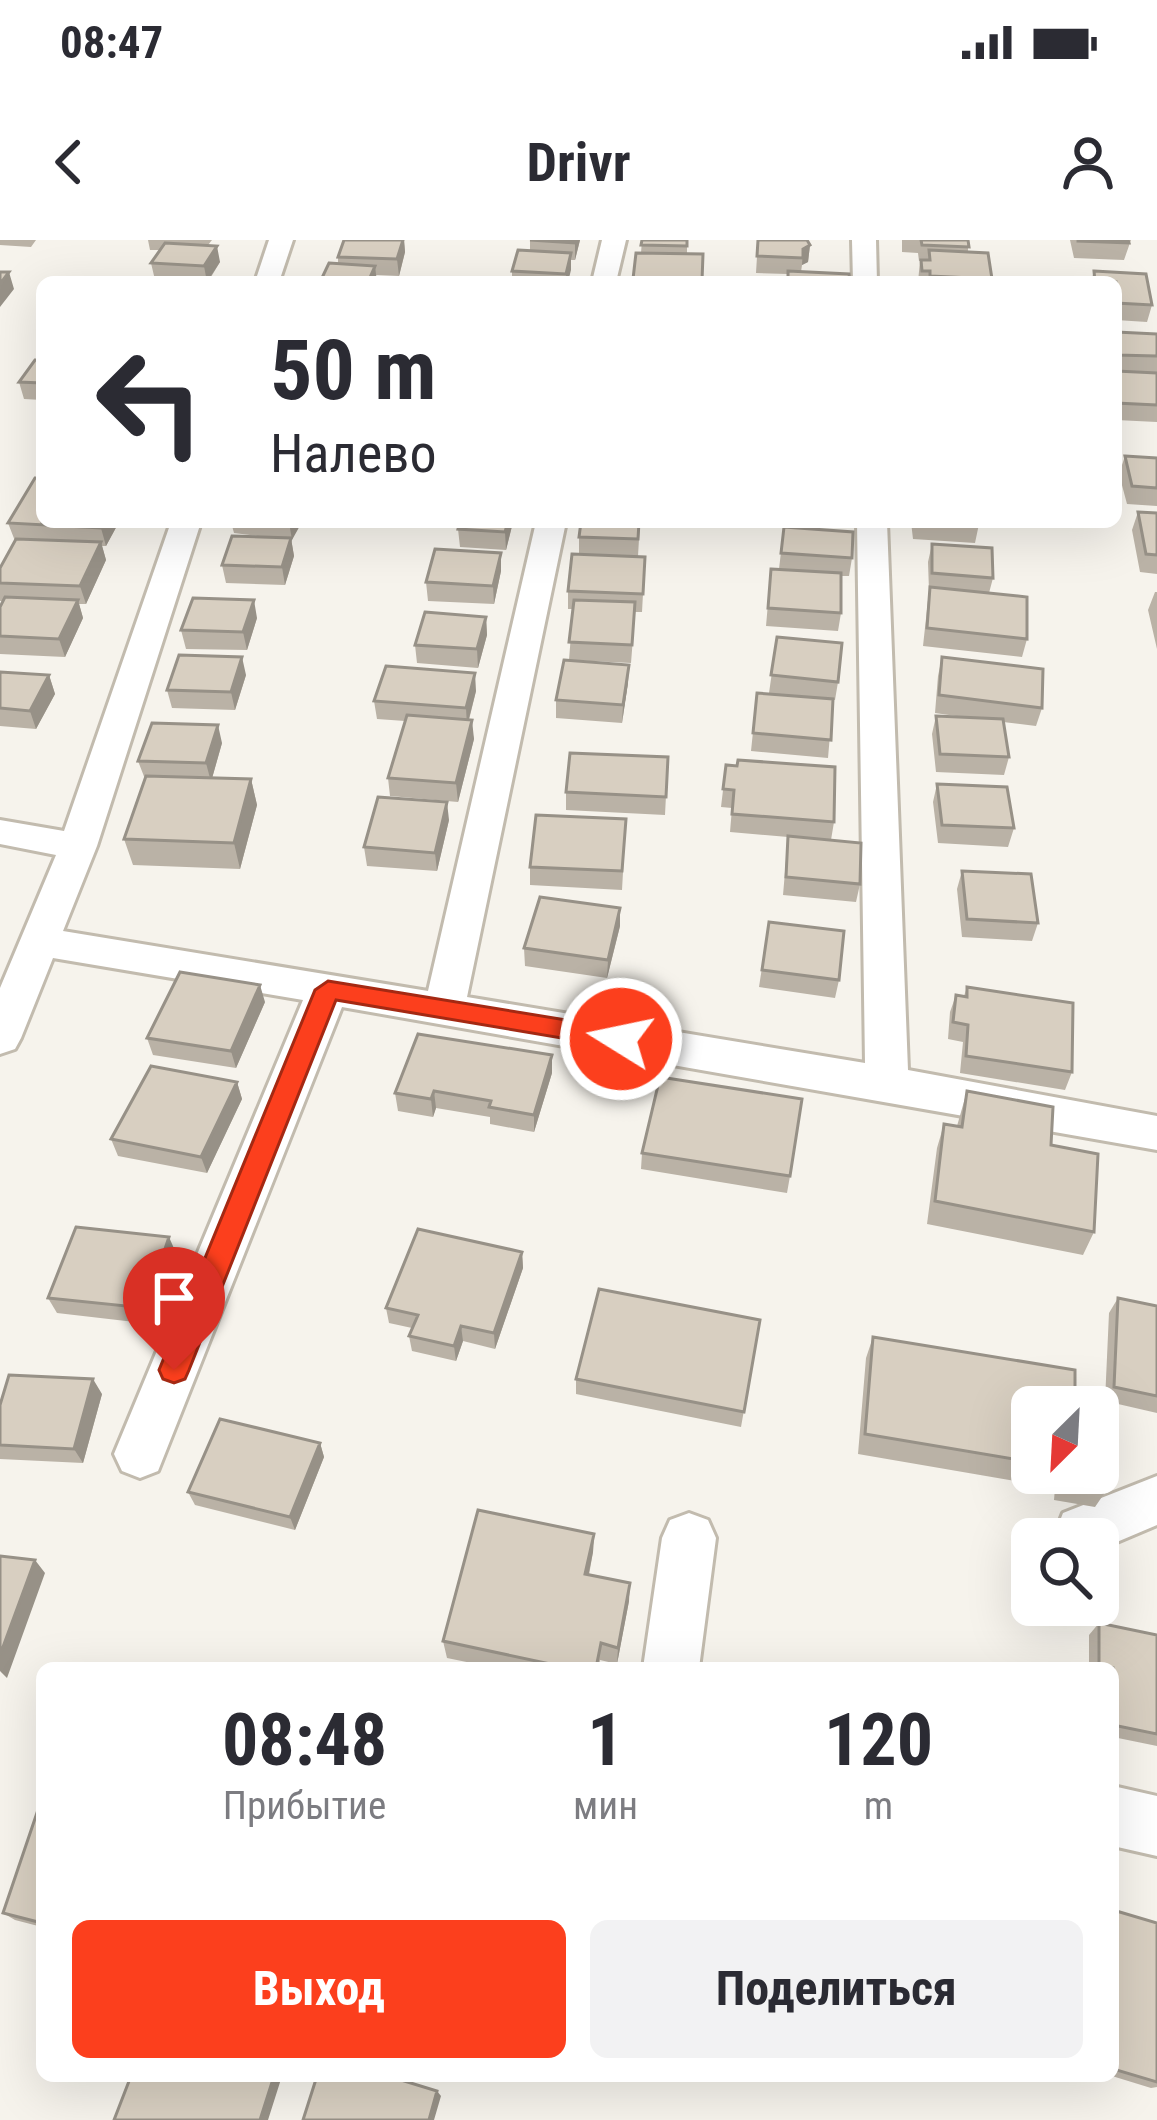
<!DOCTYPE html>
<html lang="ru">
<meta charset="utf-8">
<style>
body{margin:0;font-family:"Roboto Condensed",sans-serif;background:#f2f2f3;color:#2b2b33;height:100vh;display:flex;flex-direction:column;font-size:45px;white-space:nowrap}
*{box-sizing:border-box;margin:0}
p{font-size:39px;color:#7c7c81}
.icon{flex:none;width:66px;height:66px;fill:none;stroke:currentColor;stroke-width:2;stroke-linecap:round;stroke-linejoin:round}
.map{position:relative;flex:1;overflow:hidden}
.details{position:absolute;left:36px;top:1422px;width:1083px;height:420px;display:flex;flex-direction:column;background:#fff;border-radius:18px;box-shadow:0 12px 48px #0002}
.details>*{flex:none}
.top-card{position:absolute;left:36px;top:36px;width:1086px;height:252px;border-radius:18px;box-shadow:0 12px 48px #0002;background:#fff;color:#2b2b33;overflow:hidden}
.needle{width:78px;rotate:204deg}
.buttons{position:absolute;left:1011px;top:1146px;display:grid;gap:24px}
.buttons a{display:grid;place-items:center;width:108px;height:108px;border-radius:18px;background:#fff;box-shadow:0 12px 48px #0002;font-size:60px}
.pin{position:absolute;display:grid;place-items:center;width:102px;height:102px;color:#fff;margin:-123px -51px;border-radius:50% 50% 50% 0;rotate:-45deg;box-shadow:0 0 12px #0007}
.pin .icon{rotate:45deg}
.me{position:absolute;width:132px;margin:-66px;rotate:280deg;stroke-linejoin:round;filter:drop-shadow(0 0 9px #0008)}
.turn{display:flex;align-items:center;gap:42px;height:252px;padding:0 36px;font-size:54px}
.turn .icon{width:156px;height:156px;stroke-width:2.5}
.turn b{display:block;font-size:84px;line-height:102px}
.eta{display:flex;justify-content:space-evenly;align-items:center;height:204px;text-align:center}
.eta b{font-size:72px;font-weight:700;line-height:84px}
.cta{display:flex;gap:24px;margin-top:auto;padding:24px 36px}
.cta a{flex:1;height:138px;border-radius:18px;background:#fc3f1d;color:#fff;font-size:48px;font-weight:700;line-height:138px;text-align:center}
.cta a+a{background:#f2f2f3;color:#2b2b33}
.status{display:flex;justify-content:space-between;align-items:center;height:84px;padding:0 60px;background:#fff;direction:ltr}
.status svg{height:33px;fill:currentColor}
header{display:flex;justify-content:space-between;align-items:center;height:156px;padding:0 36px;background:#fff;font-size:54px;font-weight:700}
.map>svg:first-child{display:block}
.lines{fill:none;stroke-linecap:round;stroke-linejoin:round}
.minor-casing{stroke:#c2bbae;stroke-width:6}
.minor{fill:#fff;fill-rule:evenodd}
.wall{fill:#bab2a6}
.shaded-wall{fill:#979187}
.building{fill:#d8cfc1;stroke:#979187;stroke-width:3}
.route{fill:#fc3f1d;stroke:#a42913;stroke-width:3}
</style>
<div class="status"><b>08:47</b><svg viewBox="0 0 49 12"><path d="M0 12V9h3v3zM5 12V6h3v6zM10 12V3h3v9zM15 12V0h3v12zM26 1h20v11H26zM47 4h2v5h-2z"/></svg></div>
<header><svg class="icon" aria-label="back" viewBox="0 0 24 24"><path d="M15 5l-7 7 7 7"/></svg>Drivr<svg class="icon" aria-label="person" viewBox="0 0 24 24"><circle cx="12" cy="8" r="4"/><path d="M4 21q1-7 8-7t8 7"/></svg></header>
<div class="map">
<svg width="1157" height="1880" viewBox="0 0 1157 1880">
<rect width="100%" height="100%" fill="#f6f3ec"/>
<g class="lines">
<!-- minor casing -->
<g class="minor-casing">
<path id="minor" d="M269,0H293L279,42H255Z
M602,0H626L616,42H592Z
M852,0H876L877,42H853Z
M171,282H201L97,606L63,691L428,751L536,282H566L467,757L865,823L857,282H887L908,830L1157,876V910L342,767L158,1231L140,1238L122,1231L114,1214L303,760L53,718L21,798L15,809L0,814V748L56,615L0,604V580L64,591Z
M1157,1236V1285L1098,1310V1299H1059L1056,1291L1063,1273Z
M689,1273L708,1280L716,1298L699,1428H643L662,1298L670,1280Z
M1113,1546L1157,1556V1616L1113,1606Z"/>
</g>
<!-- minor -->
<use href="#minor" class="minor"/>
</g>
<!-- wall -->
<path class="wall" d="M0,0H36L31,7L0,5Z
M148,0H212L208,5L220,22L208,42H137L155,40L151,23L160,10H150Z
M344,0H404L405,12L399,36L376,35L377,42L338,24V17Z
M530,0H580L575,20H571L568,42H512V31L530,11Z
M642,0H687V14H703L702,42H633L636,13H641Z
M758,0L810,5L808,22L802,25L801,32L850,42H787L788,34L756,33Z
M902,0H968V12L992,39L991,42H918L920,21H919L918,13L902,12Z
M1070,0H1131L1124,20L1074,18Z
M1094,31L1146,34L1152,65L1147,82L1116,80V42H1091Z
M1116,92L1157,94V182L1116,180Z
M42,120V160L24,159L19,142Z
M1125,216L1157,218V266L1127,264L1119,234Z
M1138,272L1157,273V334L1140,332L1132,290Z
M119,282L106,306H102L106,320L86,364H79L83,378L65,417L0,414V367L3,361H0V328L15,301L8,283Z
M231,282H302L291,299L294,316L285,345L226,343L222,325L265,297L234,293Z
M460,282H513L506,310L460,307L458,289Z
M640,282L638,316L645,317L642,372H635L631,423L569,420L573,369H568V351L579,314V297Z
M911,282H979V284L975,303L913,299Z
M784,287L852,318L849,336H841V373L838,391L766,386L771,329H779Z
M932,304L993,338L989,353L1027,399L1022,417L923,406L929,351L928,322Z
M501,331L494,364L428,361L426,342Z
M1155,352H1157V409L1148,370Z
M486,377L487,395L478,428L417,423L415,405Z
M257,378L247,410L186,409L181,390Z
M777,397L838,442L835,460H833L828,518L751,511L757,453H769Z
M942,417L1042,468L1036,486L1003,482L1009,517L1004,535L936,532L932,494L936,476L970,478L935,473L938,436Z
M0,432L49,435L55,454L36,489L0,486Z
M246,435L235,470L172,468L167,450Z
M628,443L622,483L556,478V460Z
M476,451L469,480L474,499L458,562L390,556L388,538L405,481L377,479L374,461Z
M222,503L212,538L251,539L257,565L240,629L133,625L124,599L145,539L138,521Z
M668,517L665,575L566,570V552Z
M726,525L834,582L831,600L860,644L856,662L783,655L788,597L730,592L732,568L721,567Z
M937,544L1014,588L1008,607L938,603L933,562Z
M626,579L622,650L530,645V627Z
M449,580L437,631L367,626L364,607Z
M962,631L1038,683L1032,701L962,697L957,649Z
M769,682L839,740L835,758L759,747Z
M620,686L607,738L525,726L524,708Z
M967,747L1072,832L1065,850L960,833L963,802L948,799L950,772L956,755L964,756Z
M265,762L236,828L153,815L147,798Z
M552,833L534,892L490,884V877L436,868L433,877L398,871L395,853Z
M237,842L242,859L207,933L118,916L111,899Z
M967,851L1051,905L1094,992L1083,1015L927,984L937,908L944,884L957,886Z
M642,913L790,936L787,953L641,929Z
M522,1012L523,1028L495,1109L463,1101L456,1121L412,1111L409,1096L412,1088L389,1083L386,1068Z
M176,1013L152,1084L57,1073L48,1058Z
M1118,1058L1157,1066V1173L1105,1161L1109,1073Z
M760,1080L741,1187L576,1154V1139Z
M873,1097L1032,1167V1233H1098L1108,1248L1095,1267L1054,1260L1055,1248L858,1214L866,1118Z
M102,1154L83,1223L0,1219V1165Z
M320,1203L324,1217L295,1290L195,1265L188,1252Z
M594,1294L593,1312L589,1335L629,1361L617,1424L600,1420L599,1428H496L447,1418L443,1401Z
M1099,1383L1157,1395V1506L1113,1497V1428H1089V1395Z
M42,1558V1687L15,1680L3,1673Z
M1113,1670L1157,1683V1847L1151,1848L1112,1836Z"/>
<!-- shaded-wall -->
<path class="shaded-wall" d="M403,0H404L405,12L399,36L397,19Z
M576,0H580L575,20V3Z
M810,5L808,22L802,25L803,9Z
M217,6L220,22L207,42L204,26Z
M571,13V30L568,42H566V34Z
M375,26L377,42H368Z
M9,32L14,49L0,67V44Z
M104,282H119L106,306L101,288Z
M289,282H302L292,300Z
M508,282H513L506,310L505,292Z
M291,298L294,316L285,345L282,327Z
M101,302L106,320L86,364L80,346Z
M501,313V331L494,364L493,346Z
M78,360L83,378L65,417L59,399Z
M254,360L257,378L247,410L243,392Z
M486,377L487,395L478,428L477,409Z
M242,417L246,435L235,470L231,452Z
M629,425L628,443L622,483L623,465Z
M475,433L476,451L467,486L466,468Z
M49,435L55,454L36,489L30,471Z
M472,480L474,499L458,562L456,543Z
M218,485L222,503L211,542L206,523Z
M251,539L257,565L240,629L234,603Z
M447,562L449,580L437,631L435,613Z
M620,668V686L607,738L608,720Z
M260,745L265,762L236,828L231,811Z
M552,815V833L534,892V875Z
M237,842L242,859L207,933L201,917Z
M434,851L436,868L433,877L431,859Z
M169,997L176,1013L152,1084L145,1068Z
M522,1012L523,1028L495,1109L494,1093Z
M461,1086L463,1101L456,1121L454,1106Z
M93,1139L102,1154L83,1223L74,1209Z
M320,1203L324,1217L295,1290L290,1277Z
M594,1294L593,1312L585,1352V1334Z
M35,1320L45,1333L7,1438L0,1431V1415Z
M630,1343L629,1361L617,1424L618,1408Z
M274,1836H282L268,1880H260Z
M437,1851L441,1856L434,1880H429Z"/>
<!-- building -->
<path class="building" d="M344,0H403L397,19L338,17Z
M530,0H576L575,3Z
M642,0H687V6L641,5Z
M758,0H807L810,5L803,9V18L757,16Z
M921,0H968L969,7L922,5Z
M1078,0H1128L1129,3L1078,1Z
M165,3L217,6L204,26L151,23Z
M518,10L571,13L566,34L512,31Z
M929,10L988,13L992,39L930,36V31H922L921,20H930Z
M636,13L703,14L702,41L633,39Z
M329,23L375,26L368,42H320Z
M788,31L849,34L850,42H788Z
M1094,31L1146,34L1152,65L1116,63V42H1095Z
M0,32H9L0,44Z
M139,39L196,42H137Z
M1116,92L1157,94V116L1116,115Z
M35,120H42V143L19,142Z
M1116,131L1157,133V165L1116,163Z
M1125,216L1157,218V248L1132,246Z
M35,238H42V282H104L101,288L8,283Z
M1138,272L1157,273V315L1146,314Z
M460,282H508L505,292L458,289Z
M581,282H639L638,299L579,297Z
M933,282H979V284Z
M784,287L853,292L852,318L781,313Z
M232,296L291,298L282,327L222,325Z
M16,299L101,302L80,346L0,343V328Z
M932,304L992,308L993,338L932,333Z
M435,309L501,313L493,346L426,342Z
M572,314L645,317L643,354L568,351Z
M771,329L841,333V373L768,368Z
M930,347L1027,357V399L927,388Z
M5,357L78,360L59,399L0,396V367Z
M193,358L254,360L243,392L181,390Z
M574,360L635,362L632,405L569,402Z
M425,372L486,377L477,409L415,405Z
M777,397L842,403L838,442L771,435Z
M179,415L242,417L231,452L167,450Z
M942,417L1043,429L1042,468L939,455Z
M564,420L629,425L623,465L556,460Z
M386,426L475,433L466,468L374,461Z
M0,432L49,435L30,471L0,468Z
M757,453L833,459L831,500L753,493Z
M407,475L472,480L456,543L388,538Z
M936,476L1003,479L1009,517L940,514Z
M152,483L218,485L206,523L138,521Z
M570,513L668,517L666,557L566,552Z
M738,520L835,527L834,582L732,574L734,550L723,549L726,525L737,526Z
M146,536L251,539L234,603L124,599Z
M937,544L1007,547L1014,588L942,585Z
M378,557L447,562L435,613L364,607Z
M536,575L626,579L622,631L530,627Z
M788,596L861,603L860,644L786,637Z
M962,631L1031,634L1038,683L967,679Z
M540,657L620,668L608,720L524,708Z
M769,682L844,691L839,740L762,730Z
M180,732L260,745L231,811L147,798Z
M967,747L1073,763L1072,832L966,816L968,785L953,782L956,755L967,757Z
M418,794L552,815L534,875L489,867L491,861L434,851L431,859L395,853Z
M151,826L237,842L201,917L111,899Z
M660,837L802,859L790,936L642,913Z
M967,851L1053,867L1051,905L1098,914L1094,992L935,961L944,884L962,887Z
M76,987L169,997L145,1068L48,1058Z
M418,989L522,1012L494,1093L461,1086L454,1106L409,1096L418,1075L386,1068Z
M599,1049L760,1080L744,1172L576,1139Z
M1118,1058L1157,1066V1156L1114,1147Z
M873,1097L1075,1130V1167H1032V1222L865,1194Z
M9,1135L93,1139L74,1209L0,1205V1165Z
M220,1179L320,1203L290,1277L188,1252Z
M1098,1196L1107,1197L1108,1248L1067,1241V1233H1098Z
M478,1270L594,1294L585,1334L630,1343L618,1408L601,1403L596,1428H569L443,1401Z
M0,1316L35,1320L0,1415Z
M1099,1383L1157,1395V1494L1113,1485V1428H1099Z
M42,1558V1683L3,1673Z
M1113,1670L1157,1683V1842L1113,1829Z
M131,1836H274L260,1880H114Z
M317,1836H388L437,1851L429,1880H303Z"/>
<!-- route -->
<path class="route" d="M328,741L621,789L634,799L621,808L336,760L189,1130L185,1139L174,1143L163,1139L159,1130L315,750Z"/>
</svg>
<div class="buttons">
<a><svg class="needle" viewBox="-14 -14 28 28"><path d="M0-13l5 13h-10z" fill="#e53935"/><path d="M0 13l5-13h-10z" fill="#7c7c81"/></svg></a>
<a><svg class="icon" aria-label="search" viewBox="0 0 24 24"><circle cx="10" cy="10" r="6"/><path d="M15 15l6 6"/></svg></a>
</div>
<div class="pin" style="left:174px;top:1130px;background:#d93025"><svg class="icon" aria-label="arrive" viewBox="0 0 24 24"><path d="M6 21V4h12l-3 4 3 4H6"/></svg></div>
<svg class="me" style="left:621px;top:799px" viewBox="-20 -20 40 40"><circle r="17" fill="#fc3f1d" stroke="#fff" stroke-width="3"/><path d="M0-11L8 9 0 5-8 9z" fill="#fff"/></svg>
<div class="top-card">
<div class="turn"><svg class="icon" aria-label="left" viewBox="0 0 24 24"><path d="M17 20v-9H6M10 6l-5 5 5 5"/></svg><div><b>50 m</b>Налево</div></div>
</div>
<section class="details">
<div class="eta">
<div><b>08:48</b><p>Прибытие</p></div>
<div><b>1</b><p>мин</p></div>
<div><b>120</b><p>m</p></div>
</div>
<div class="cta"><a>Выход</a><a>Поделиться</a></div>
</section>
</div>
